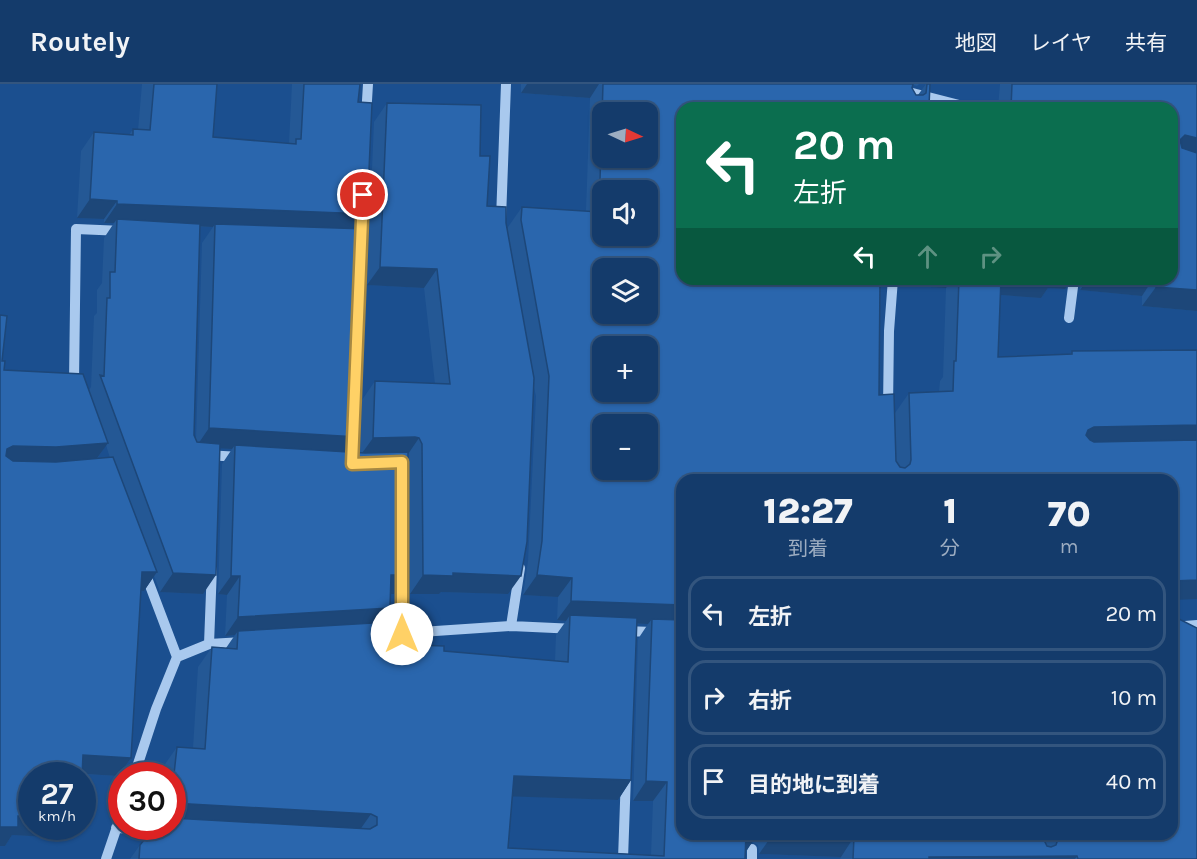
<!DOCTYPE html>
<html lang="ja">
<meta charset="utf-8">
<style>
body{margin:0;font-family:Karla,"Noto Sans JP",sans-serif;background:#214673;color:#f1f3f6;height:100vh;display:flex;flex-direction:column;font-size:22px;white-space:nowrap}
*{box-sizing:border-box;margin:0}
p{font-size:20px;color:#9dadc1}
.icon{flex:none;width:33px;height:33px;fill:none;stroke:currentColor;stroke-width:2;stroke-linecap:round;stroke-linejoin:round}
.map{position:relative;flex:1;overflow:hidden}
.panel{position:absolute;left:676px;top:390px;width:502px;height:366px;display:flex;flex-direction:column;background:#143b6b;border-radius:18px;box-shadow:0 2px 4px #0004,0 0 0 2px #33557e}
.panel>*{flex:none}
.top-card{position:absolute;left:676px;top:18px;width:502px;height:183px;border-radius:18px;box-shadow:0 2px 4px #0004,0 0 0 2px #33557e;background:#0b6e4f;color:#fff;overflow:hidden}
.needle{width:39px;rotate:94deg}
.controls{position:absolute;left:592px;top:18px;display:grid;gap:12px}
.controls a{display:grid;place-items:center;width:66px;height:66px;border-radius:12px;background:#143b6b;box-shadow:0 2px 4px #0004,0 0 0 2px #33557e;font-size:30px}
.speed{position:absolute;left:18px;top:678px;display:flex;gap:12px;font-size:30px;font-weight:700;text-align:center}
.speed>*{display:grid;place-content:center;width:78px;height:78px;border-radius:50%;background:#143b6b;box-shadow:0 2px 4px #0004,0 0 0 2px #33557e;line-height:1}
.speed small{font-size:15px;font-weight:400}
.speed .limit{border:9px solid #d22;background:#fff;color:#111}
.pin{position:absolute;display:grid;place-items:center;width:51px;height:51px;color:#fff;margin:-26px;border:3px solid #fff;border-radius:50%;box-shadow:0 2px 6px #0007}
.me{position:absolute;width:66px;margin:-33px;rotate:0deg;stroke-linejoin:round;filter:drop-shadow(0 0 4px #0008)}
.turn{display:flex;align-items:center;gap:21px;height:126px;padding:0 18px;font-size:27px}
.turn .icon{width:78px;height:78px;stroke-width:2.5}
.turn b{display:block;font-size:42px;line-height:51px}
.lanes{display:flex;align-items:center;height:57px;padding:0 18px;background:#0003;justify-content:center;gap:30px;direction:ltr}
.lanes .off{opacity:.35}
.eta{display:flex;justify-content:space-evenly;align-items:center;height:102px;text-align:center}
.eta b{font-size:36px;font-weight:800;line-height:42px}
ul{padding:0;list-style:none}
li{display:flex;align-items:center;gap:18px;height:75px;margin:0 12px 9px;padding:0 6px;border:3px solid #33557e;border-radius:18px}
li div{flex:1}
li b{display:block;font-size:22px}
li em{font-style:normal}
header{display:flex;align-items:center;gap:36px;box-sizing:border-box;height:84px;padding:0 30px;background:#143b6b;border-bottom:2px solid #33557e}
header strong{font-size:28px}
nav{display:flex;gap:33px;margin-inline-start:auto;font-size:21px}
.map>svg:first-child{display:block}
.lines{fill:none;stroke-linecap:round;stroke-linejoin:round}
.minor{stroke:#a9c9ee;stroke-width:10}
.wall{fill:#245895;fill-rule:evenodd}
.shaded-wall{fill:#1d4779}
.building{fill:#2a66ad;stroke:#1d4779;stroke-width:1.5;fill-rule:evenodd}
.route-casing{stroke:#a68842;stroke-width:15}
.route{stroke:#ffd166;stroke-width:10}
</style>
<header>
<strong>Routely</strong>
<nav><a>地図</a><a>レイヤ</a><a>共有</a></nav>
</header>
<div class="map">
<svg width="1197" height="775" viewBox="0 0 1197 775">
<rect width="100%" height="100%" fill="#1b4f8f"/>
<g class="lines">
<!-- minor -->
<path class="minor" d="M877,0L971,24
M366,33L368,0
M501,135L506,0
M361,159L362,123
M1069,234L1074,195
M356,287L359,210
M76,304L74,297L76,145L123,147
M888,324L889,247L893,195
M205,371L241,373
M402,485V550
M144,486L177,573
M511,542L520,484
M1173,543L1197,541
M624,547L682,549
M376,551L511,542L576,545
M209,560L212,483
M134,692L156,625L177,573L209,560L243,558
M116,744L176,747
M106,775L122,728
M623,775L626,691
M752,775V765"/>
</g>
<!-- wall -->
<path class="wall" d="M142,0H217L213,53L289,59L292,0H360L358,18L367,130L357,144L361,188L348,368L360,369L362,316L375,297L435,300L424,204L367,201L374,38L387,19L480,72L487,122L506,139L508,150V143L522,123L586,127L590,14L521,9V0H919L917,2L913,1L912,4L916,11H918L926,0H930L929,22L682,24V195H889L885,200H880L879,311L895,329L909,309L939,308L940,297L943,293L946,204L900,201V195H1072L1065,205L1048,204L1041,214L1000,211L998,273L1070,271L1072,267L1173,396H682V750H1173L1197,775H840L841,773L759,770L758,761L752,758L746,768L745,775H130L140,761L161,747L164,742H172V692H162L163,683L177,663L193,664L198,583L212,563L226,564L235,551L225,552L227,511L218,510L222,380L232,365L220,364L203,510L160,508L154,492L144,507H141L131,674L118,692L82,690L32,742H74L66,754L12,751L5,762L2,277L4,286L89,306L91,303L94,232L97,229V206L102,199L104,154L114,139H104V135L77,134L81,67L94,48L129,51L133,45L138,46ZM200,143H213L202,159L196,355L194,351ZM533,300L536,312L528,477L523,511L558,513L557,536L566,537L556,551L555,577L444,567L390,560L380,538L391,510H394L408,491V375L409,378L410,510H439L441,508L508,510ZM106,361L110,374L97,375ZM637,540H648L638,555L633,717H653L651,771L508,764L512,712L618,716L631,696Z
M1000,0H1197V227L1142,222V212L1080,206L1081,195H1173V24H998Z"/>
<!-- shaded-wall -->
<path class="shaded-wall" d="M527,0H599L590,14L521,9Z
M1185,51L1197,54V78L1173,72L1180,56Z
M90,115L117,117L104,135L77,134Z
M117,120L367,130L354,148L215,140L213,143L117,139V135L114,139H104Z
M380,183L437,185L424,204L367,201Z
M875,195H889L885,200H879Z
M904,195H952L946,204L900,201Z
M997,195H1072L1065,205L1048,204L1041,214L987,210Z
M1088,195H1153L1142,212L1080,206Z
M1156,203L1197,206V227L1142,222Z
M1197,341V360L1080,363L1088,346L1094,343Z
M209,344L358,353L345,372L235,361L232,365L196,363Z
M415,353L419,354L406,373L360,372L373,354Z
M108,359L95,377L0,381L7,365L13,362Z
M142,488H157L144,507L129,506Z
M173,489L216,491L203,510L160,508Z
M453,489L521,492L508,510L441,508L439,510H410L423,491Z
M391,491H408L394,510H378Z
M537,491L572,494L558,513L523,511Z
M231,492H240L227,511L218,510Z
M1197,496V515L1173,516V497Z
M571,517L682,521V542L652,535L648,540L570,537V531L566,537L557,536Z
M390,524L377,542L238,547L235,551L225,552L238,533Z
M83,671L131,674L118,692L70,689Z
M514,692L631,696L618,716L500,712Z
M646,697L667,698L653,717H633Z
M172,719L371,730L357,750L172,740Z
M18,732L32,733V742H74L66,754L12,751L5,762H0V743Z
M745,750H758L744,770Z
M773,750L854,753L841,773L759,770Z
M1077,772L1075,775H928L929,773Z"/>
<!-- building -->
<path class="building" d="M154,0H217L213,53L296,60V55H301L304,0H360L358,18L372,19L367,130L117,120V117L90,115L94,48L133,51V45L150,46Z
M603,0H913L912,4L916,11H923L926,9L927,0H930L929,22L951,24H682V195H880L879,311L894,310L896,377L900,383L905,384L910,380L911,376L909,309L953,307L954,277H956L959,195H1001L998,273L1072,270V267L1197,266V341L1094,343L1088,346L1086,351L1090,356L1094,358L1197,356V496L1173,497V396H682V521L571,517L572,494L537,491L542,457L549,292L521,136L522,123L599,128ZM603,28H648V74H603ZM603,106H648V152H603ZM603,184H648V230H603ZM603,262H648V308H603ZM603,340H648V386H603Z
M1012,0H1197V54L1185,51L1180,56L1182,64L1197,69V206L1156,203V195H1173V24H1011Z
M387,19L481,21L480,72H490L487,122L506,123V139L534,294L527,458L521,492L453,489V492L423,491L422,360L419,354L415,353L373,354L375,297L450,300L437,185L380,183Z
M117,135L200,140L194,351L197,358L220,360L216,491L173,489L100,291L104,292L107,214H110V188H115Z
M215,140L367,145L365,182H361L355,273H358L356,296H360L358,353L209,344Z
M0,231L7,232L2,277H5L4,286L83,290L108,359L56,363L13,362L7,365L6,372L13,377L56,378L113,373L157,488H142L131,674L83,671L82,692H32V733L18,732V743H0Z
M235,361L365,369L408,368V491H391L390,524L238,533L240,492H231Z
M570,531L637,534L631,696L514,692L508,764L664,772L667,698L646,697L652,535L682,536V750H746L745,775H139L140,761L152,746L168,747L169,742H172V734L370,745L377,741V733L371,730L172,719V708L177,663L205,665L212,563L237,565L238,547L390,538V560L444,562V567L568,578Z
M1173,532L1197,544V775H1078L1077,772L929,773V775H853L854,753L773,750H1043L1044,756L1047,762L1051,763L1056,761L1058,755V750H1173Z"/>
<g class="lines">
<!-- route casing -->
<g class="route-casing">
<path id="route" d="M363,111L352,380L402,378V550"/>
</g>
<!-- route -->
<use href="#route" class="route"/>
</g>
</svg>
<div class="controls">
<a><svg class="needle" viewBox="-14 -14 28 28"><path d="M0-13l5 13h-10z" fill="#e53935"/><path d="M0 13l5-13h-10z" fill="#9dadc1"/></svg></a>
<a><svg class="icon" aria-label="sound" viewBox="0 0 24 24"><path d="M4 9h4l5-4v14l-5-4H4zM17 9q2 3 0 6"/></svg></a>
<a><svg class="icon" aria-label="layers" viewBox="0 0 24 24"><path d="M12 4l9 5-9 5-9-5zM3 14l9 5 9-5"/></svg></a>
<a>+</a>
<a>−</a>
</div>
<div class="speed"><div>27<small>km/h</small></div><div class="limit">30</div></div>
<div class="pin" style="left:363px;top:111px;background:#d93025"><svg class="icon" aria-label="arrive" viewBox="0 0 24 24"><path d="M6 21V4h12l-3 4 3 4H6"/></svg></div>
<svg class="me" style="left:402px;top:550px" viewBox="-20 -20 40 40"><circle r="19" fill="#fff"/><path d="M0-13L10 11 0 6-10 11z" fill="#ffd166"/></svg>
<div class="top-card">
<div class="turn"><svg class="icon" aria-label="left" viewBox="0 0 24 24"><path d="M17 20v-9H6M10 6l-5 5 5 5"/></svg><div><b>20 m</b>左折</div></div>
<div class="lanes"><svg class="icon" aria-label="left" viewBox="0 0 24 24"><path d="M17 20v-9H6M10 6l-5 5 5 5"/></svg><svg class="icon off" aria-label="ahead" viewBox="0 0 24 24"><path d="M12 20V5M6 11l6-6 6 6"/></svg><svg class="icon off" aria-label="right" viewBox="0 0 24 24"><path d="M7 20v-9h11M14 6l5 5-5 5"/></svg></div>
</div>
<section class="panel">
<div class="eta">
<div><b>12:27</b><p>到着</p></div>
<div><b>1</b><p>分</p></div>
<div><b>70</b><p>m</p></div>
</div>
<ul>
<li><svg class="icon" aria-label="left" viewBox="0 0 24 24"><path d="M17 20v-9H6M10 6l-5 5 5 5"/></svg><div><b>左折</b></div><em>20 m</em></li>
<li><svg class="icon" aria-label="right" viewBox="0 0 24 24"><path d="M7 20v-9h11M14 6l5 5-5 5"/></svg><div><b>右折</b></div><em>10 m</em></li>
<li><svg class="icon" aria-label="arrive" viewBox="0 0 24 24"><path d="M6 21V4h12l-3 4 3 4H6"/></svg><div><b>目的地に到着</b></div><em>40 m</em></li>
</ul>
</section>
</div>
